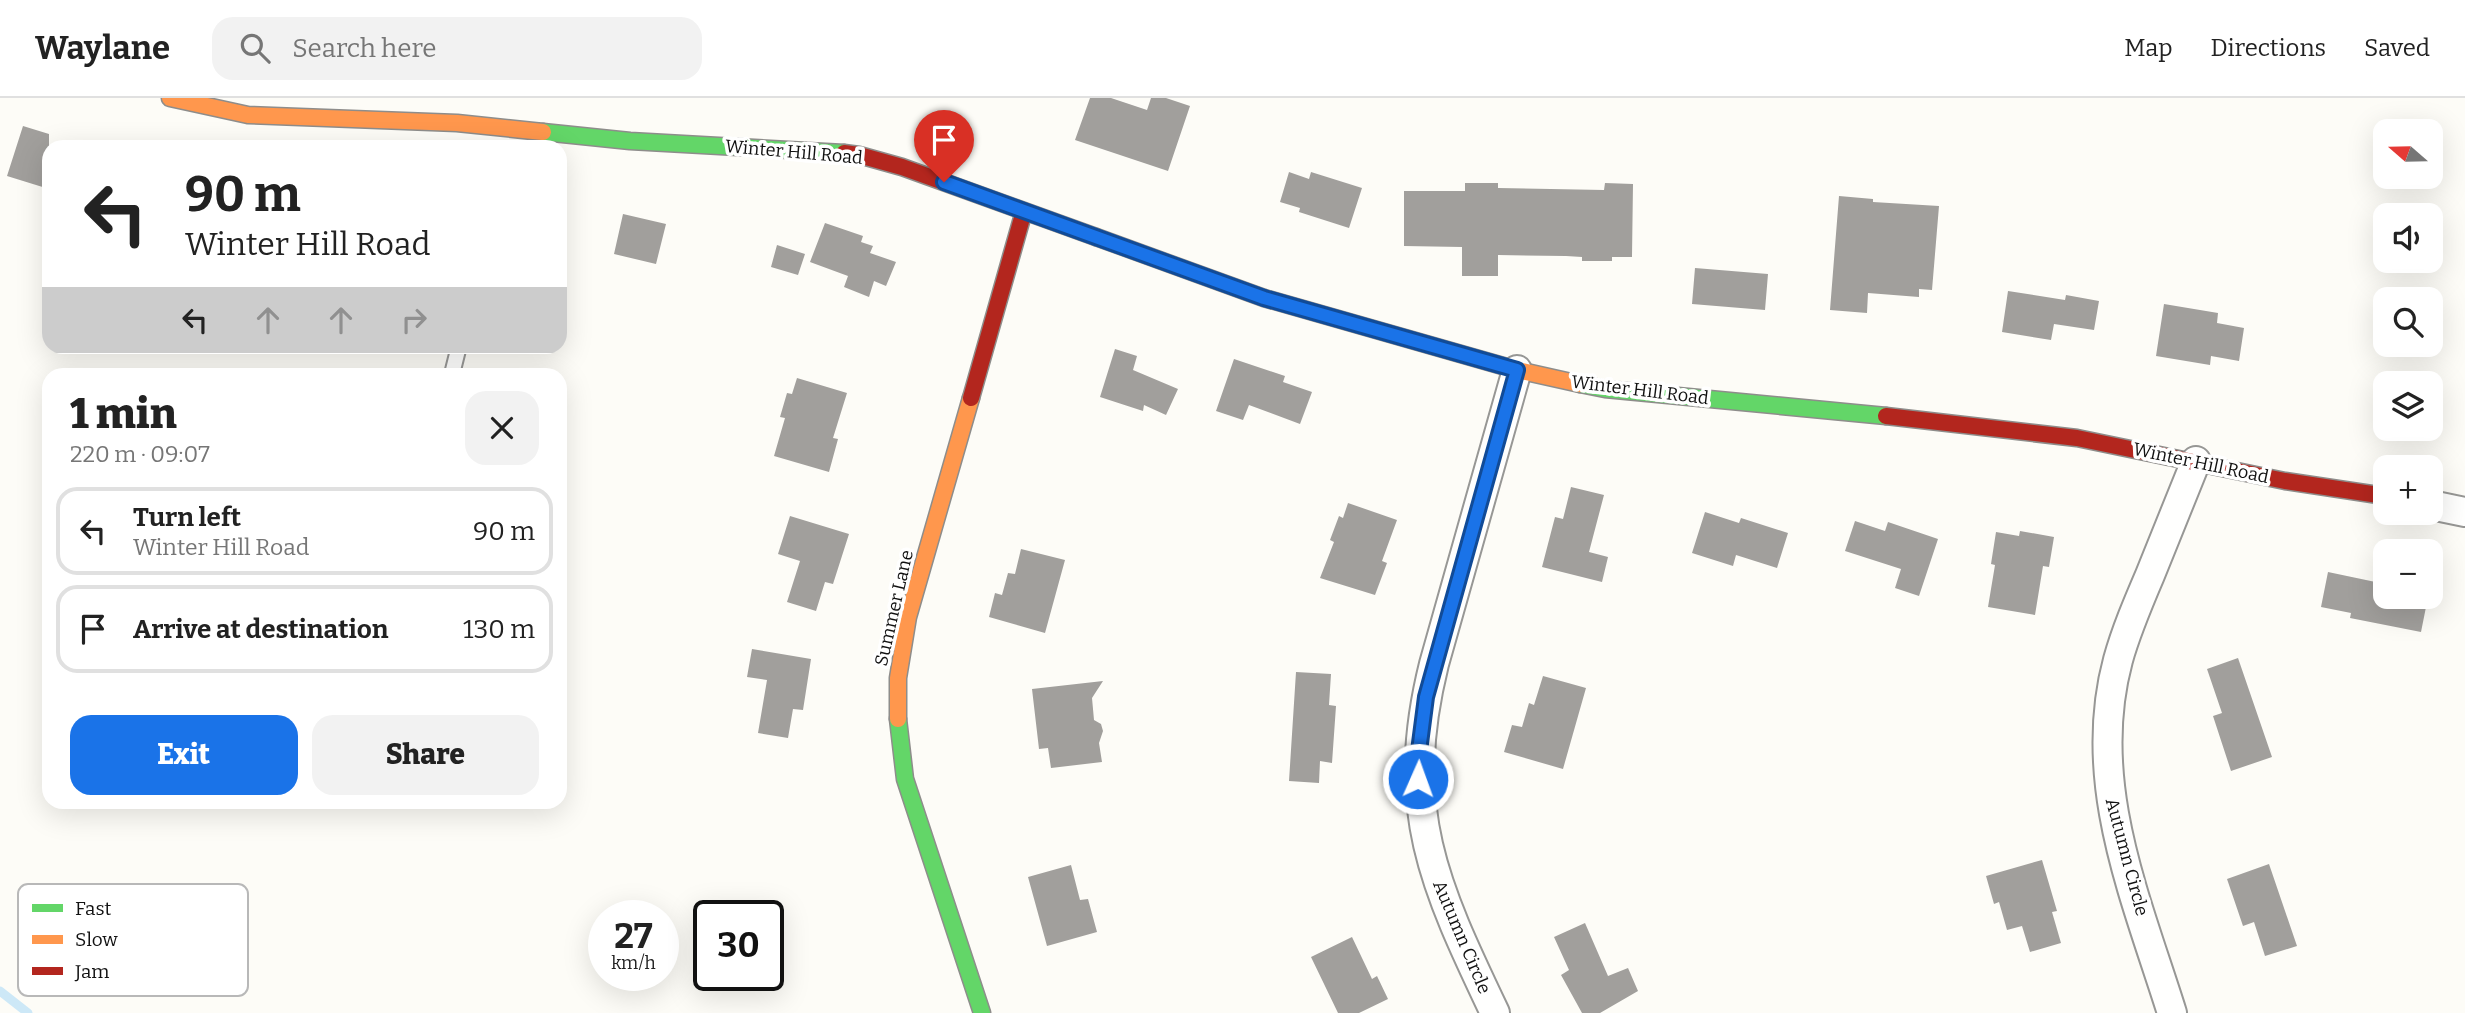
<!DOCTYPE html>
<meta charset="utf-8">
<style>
body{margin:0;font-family:Bitter,serif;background:#f2f2f2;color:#222;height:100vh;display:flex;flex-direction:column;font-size:26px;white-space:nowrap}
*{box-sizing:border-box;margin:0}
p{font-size:23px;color:#767676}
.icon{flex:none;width:38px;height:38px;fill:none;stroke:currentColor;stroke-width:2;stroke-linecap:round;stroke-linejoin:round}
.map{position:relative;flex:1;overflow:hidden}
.panel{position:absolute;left:42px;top:270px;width:525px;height:441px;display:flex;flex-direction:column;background:#fff;border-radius:21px;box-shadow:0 7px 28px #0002}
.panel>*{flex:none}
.hud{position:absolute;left:42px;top:42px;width:525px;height:214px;border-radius:21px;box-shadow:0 7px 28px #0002;background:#fff;color:#222;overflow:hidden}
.needle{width:46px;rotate:290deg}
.buttons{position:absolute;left:2373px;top:21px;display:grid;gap:14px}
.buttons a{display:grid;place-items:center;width:70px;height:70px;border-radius:14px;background:#fff;box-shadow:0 7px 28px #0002;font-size:35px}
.speed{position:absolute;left:588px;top:802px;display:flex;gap:14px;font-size:35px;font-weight:700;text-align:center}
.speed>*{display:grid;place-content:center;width:91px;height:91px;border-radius:50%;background:#fff;box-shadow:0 7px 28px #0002;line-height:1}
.speed small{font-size:18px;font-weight:400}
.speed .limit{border:4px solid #111;border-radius:10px;background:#fff;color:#111}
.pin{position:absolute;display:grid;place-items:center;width:60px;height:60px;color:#fff;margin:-72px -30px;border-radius:50% 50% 50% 0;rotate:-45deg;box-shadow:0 0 7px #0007}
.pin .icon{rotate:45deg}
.me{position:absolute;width:77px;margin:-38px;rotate:2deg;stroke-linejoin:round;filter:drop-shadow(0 0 5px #0008)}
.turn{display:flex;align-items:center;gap:24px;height:147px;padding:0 28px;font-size:32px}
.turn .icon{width:91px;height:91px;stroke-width:2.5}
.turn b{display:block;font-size:49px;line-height:60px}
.lanes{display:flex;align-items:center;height:66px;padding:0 28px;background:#0003;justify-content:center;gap:35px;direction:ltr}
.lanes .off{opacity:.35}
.round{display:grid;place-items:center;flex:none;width:74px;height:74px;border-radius:21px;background:#f2f2f2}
.headline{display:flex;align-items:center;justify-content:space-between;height:119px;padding:0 28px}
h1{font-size:42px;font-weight:800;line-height:52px}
.primary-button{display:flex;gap:14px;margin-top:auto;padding:14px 28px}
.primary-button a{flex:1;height:80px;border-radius:21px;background:#1a73e8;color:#fff;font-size:28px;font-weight:800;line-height:80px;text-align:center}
.primary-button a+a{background:#f2f2f2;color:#222}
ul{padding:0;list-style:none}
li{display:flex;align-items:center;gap:21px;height:88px;margin:0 14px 10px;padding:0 14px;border:4px solid #e0e0e0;border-radius:21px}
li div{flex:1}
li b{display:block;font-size:26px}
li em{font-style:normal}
header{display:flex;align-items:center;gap:42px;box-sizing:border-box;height:98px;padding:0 35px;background:#fff;border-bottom:2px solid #e0e0e0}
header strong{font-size:33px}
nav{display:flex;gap:38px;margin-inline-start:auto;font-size:24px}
.search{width:490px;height:63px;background:#f2f2f2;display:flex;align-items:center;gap:18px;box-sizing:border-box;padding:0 24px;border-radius:21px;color:#767676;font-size:26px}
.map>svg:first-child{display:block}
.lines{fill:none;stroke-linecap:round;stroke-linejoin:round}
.stream{stroke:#cde8f7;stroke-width:9}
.building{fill:#a19f9c}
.lane-casing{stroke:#979795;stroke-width:18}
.street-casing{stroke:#979795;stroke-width:32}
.fast-casing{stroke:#8e8d8b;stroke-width:19}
.slow-casing{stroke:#8e8d8b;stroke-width:19}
.jam-casing{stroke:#8e8d8b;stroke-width:19}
.lane{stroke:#fffffe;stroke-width:14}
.street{stroke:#fffffe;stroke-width:28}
.fast{stroke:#63d668;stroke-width:16}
.slow{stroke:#ff974d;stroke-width:16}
.jam{stroke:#b3261e;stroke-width:16}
.route-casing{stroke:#114b97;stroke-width:18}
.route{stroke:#1a73e8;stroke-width:12}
.labels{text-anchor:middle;stroke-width:7;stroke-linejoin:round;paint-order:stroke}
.street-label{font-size:18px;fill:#111;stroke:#fff}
.key{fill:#fff;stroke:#b8b8b8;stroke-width:2}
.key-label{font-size:19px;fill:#111}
</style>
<header>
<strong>Waylane</strong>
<div class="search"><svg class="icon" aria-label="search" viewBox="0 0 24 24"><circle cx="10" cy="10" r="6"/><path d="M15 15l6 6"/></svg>Search here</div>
<nav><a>Map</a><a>Directions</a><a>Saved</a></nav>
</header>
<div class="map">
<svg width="2465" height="915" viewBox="0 0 2465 915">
<rect width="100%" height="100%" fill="#fdfcf7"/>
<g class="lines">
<!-- stream -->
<path class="stream" d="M0,893L28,915"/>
</g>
<!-- building -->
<path class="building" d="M1090,0H1111L1147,12L1151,0H1166L1190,8L1168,73L1075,42Z
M23,28L49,36V91L7,78Z
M1289,74L1309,81L1311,74L1362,90L1349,130L1299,114L1300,110L1280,104Z
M1465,85H1498V90L1604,92L1605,85L1633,86L1632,159H1612V163H1582V159L1566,158L1498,157V178H1462V149L1404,148V93H1465Z
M1839,98L1873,101V104L1939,108L1932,192L1919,191V199L1868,195L1867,215L1830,212Z
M623,116L666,126L656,166L614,156Z
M825,125L863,138L861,144L873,148L870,155L896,164L886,188L874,183L869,199L844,189L848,178L810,164Z
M777,147L805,156L798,177L771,169Z
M1695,170L1768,176L1765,212L1692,206Z
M2008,193L2065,202L2066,197L2099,203L2094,232L2054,226L2051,242L2002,234Z
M2164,206L2218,215L2217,225L2244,230L2239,263L2211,258L2210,267L2156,258Z
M1115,251L1137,258L1133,272L1178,291L1166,317L1144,307L1143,313L1100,299Z
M1234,261L1285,278L1283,284L1312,294L1300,326L1249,307L1243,322L1216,313Z
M797,280L847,295L833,340L838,341L829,374L774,358L785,320L780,319L787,295L792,296Z
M1571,389L1604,397L1589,454L1608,459L1602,484L1542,469L1555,419L1563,421Z
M1348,405L1397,422L1382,463L1387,465L1375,497L1320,480L1334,444L1330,442L1339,418L1343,420Z
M1705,414L1739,425L1741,420L1788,435L1777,470L1736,457L1733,468L1692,455Z
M790,418L849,436L833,486L825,484L816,513L787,504L800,463L778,456Z
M1855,423L1885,433L1888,424L1938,441L1919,498L1895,490L1901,471L1845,453Z
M2020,433L2054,439L2049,469L2043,468L2035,517L1988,509L1995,467L1991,466L1996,434L2019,438Z
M1021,451L1065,462L1045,535L989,519L995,495L1002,497L1008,475L1015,476Z
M2328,474L2385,486V499H2428L2421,534L2350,520L2351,515L2321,509Z
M752,551L811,561L803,612L793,611L788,640L758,635L767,582L747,579Z
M2238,560L2272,659L2231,673L2213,618L2222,615L2207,571Z
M1296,574L1331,576L1329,607L1336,608L1332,665L1320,663L1319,685L1289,683Z
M1543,578L1586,590L1563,671L1504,654L1512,627L1522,629L1529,605L1534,607Z
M1103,583L1092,600L1094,622L1101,626L1103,633L1099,645L1102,664L1051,670L1048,650L1039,651L1032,591Z
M2042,762L2057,813L2052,814L2061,845L2030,854L2022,828L2007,832L1999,804L1994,806L1986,778Z
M2269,766L2297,848L2265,858L2254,824L2243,828L2227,781Z
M1071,767L1080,802L1088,801L1097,834L1047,848L1028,779Z
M1585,825L1608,878L1628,870L1638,893L1600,915H1582L1561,877L1569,872L1554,839Z
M1352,839L1372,881L1377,878L1388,901L1359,915H1338L1311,859Z"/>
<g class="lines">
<!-- lane casing -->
<g class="lane-casing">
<path id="lane" d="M452,276L459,248"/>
</g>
<!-- street casing -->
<g class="street-casing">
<path id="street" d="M2431,407L2465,414
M1495,915C1434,787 1398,711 1434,566L1517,272
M2172,915C2136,800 2085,684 2118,562C2126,533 2138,505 2150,477C2165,439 2181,401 2196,363"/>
</g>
<!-- fast casing -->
<g class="fast-casing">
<path id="fast" d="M543,34L630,43L844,55
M1580,286L1605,291L1886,318
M898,621L905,681L982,915"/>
</g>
<!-- slow casing -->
<g class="slow-casing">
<path id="slow" d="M170,0L248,17L457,25L543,34
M1096,139L1264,200L1517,272L1580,286
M898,621V580L908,519L971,300"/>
</g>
<!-- jam casing -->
<g class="jam-casing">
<path id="jam" d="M844,55L859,57L902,69L1096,139
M971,300L1024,113
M1886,318L2077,340L2285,383L2385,398"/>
</g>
<!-- lane -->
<use href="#lane" class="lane"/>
<!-- street -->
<use href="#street" class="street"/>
<!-- fast -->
<use href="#fast" class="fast"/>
<!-- slow -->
<use href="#slow" class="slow"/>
<!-- jam -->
<use href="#jam" class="jam"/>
</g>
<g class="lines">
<!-- route casing -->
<g class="route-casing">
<path id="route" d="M944,84L1264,200L1517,272L1426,599L1419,653L1418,681"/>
</g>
<!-- route -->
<use href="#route" class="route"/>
</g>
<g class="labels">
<!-- street labels -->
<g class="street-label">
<text transform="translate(794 54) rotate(5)" y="6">Winter Hill Road</text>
<text transform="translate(1640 292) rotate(7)" y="6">Winter Hill Road</text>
<text transform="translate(2201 365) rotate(12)" y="6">Winter Hill Road</text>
<text transform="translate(894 510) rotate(-77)" y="6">Summer Lane</text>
<text transform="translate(2127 759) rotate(75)" y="6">Autumn Circle</text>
<text transform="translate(1462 839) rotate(67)" y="6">Autumn Circle</text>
</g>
</g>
<!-- legend -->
<rect x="18" y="786" width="230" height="112" rx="10" class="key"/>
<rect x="32" y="806" width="31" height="8" fill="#63d668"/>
<rect x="32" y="837" width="31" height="9" fill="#ff974d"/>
<rect x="32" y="869" width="31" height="8" fill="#b3261e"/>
<g class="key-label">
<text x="75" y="817">Fast</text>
<text x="75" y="848">Slow</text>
<text x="75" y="880">Jam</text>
</g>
</svg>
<div class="buttons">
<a><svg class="needle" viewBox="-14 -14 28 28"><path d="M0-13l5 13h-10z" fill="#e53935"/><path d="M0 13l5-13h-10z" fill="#767676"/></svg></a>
<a><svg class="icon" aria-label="sound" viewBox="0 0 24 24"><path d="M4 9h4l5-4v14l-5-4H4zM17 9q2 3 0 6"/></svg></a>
<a><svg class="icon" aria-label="search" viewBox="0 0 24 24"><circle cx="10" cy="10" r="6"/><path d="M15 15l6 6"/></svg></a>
<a><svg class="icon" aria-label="layers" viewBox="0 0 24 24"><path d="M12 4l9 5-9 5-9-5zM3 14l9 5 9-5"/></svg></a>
<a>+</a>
<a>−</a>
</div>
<div class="speed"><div>27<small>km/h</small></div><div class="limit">30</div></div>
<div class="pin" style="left:944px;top:84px;background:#d93025"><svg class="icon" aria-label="arrive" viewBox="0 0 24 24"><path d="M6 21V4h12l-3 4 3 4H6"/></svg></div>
<svg class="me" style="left:1418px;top:681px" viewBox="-20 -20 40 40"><circle r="17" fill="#1a73e8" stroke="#fff" stroke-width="3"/><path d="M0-11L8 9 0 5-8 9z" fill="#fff"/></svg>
<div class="hud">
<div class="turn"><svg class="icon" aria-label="left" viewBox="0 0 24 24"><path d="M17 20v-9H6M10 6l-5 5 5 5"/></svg><div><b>90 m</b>Winter Hill Road</div></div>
<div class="lanes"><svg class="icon" aria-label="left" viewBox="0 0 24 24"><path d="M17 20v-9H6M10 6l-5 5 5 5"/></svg><svg class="icon off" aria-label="ahead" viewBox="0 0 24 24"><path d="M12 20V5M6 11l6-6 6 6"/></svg><svg class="icon off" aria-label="ahead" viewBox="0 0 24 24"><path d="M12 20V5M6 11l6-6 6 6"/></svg><svg class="icon off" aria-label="right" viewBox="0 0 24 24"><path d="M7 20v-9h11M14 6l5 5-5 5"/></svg></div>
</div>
<section class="panel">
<div class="headline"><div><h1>1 min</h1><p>220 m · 09:07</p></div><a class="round"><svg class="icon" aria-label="close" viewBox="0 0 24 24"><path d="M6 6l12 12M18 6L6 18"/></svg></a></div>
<ul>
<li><svg class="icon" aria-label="left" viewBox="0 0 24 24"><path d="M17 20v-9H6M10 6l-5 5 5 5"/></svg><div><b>Turn left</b><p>Winter Hill Road</p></div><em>90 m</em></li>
<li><svg class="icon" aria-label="arrive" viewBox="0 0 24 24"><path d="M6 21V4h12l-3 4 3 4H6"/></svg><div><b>Arrive at destination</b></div><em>130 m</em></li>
</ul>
<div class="primary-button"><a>Exit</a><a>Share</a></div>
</section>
</div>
